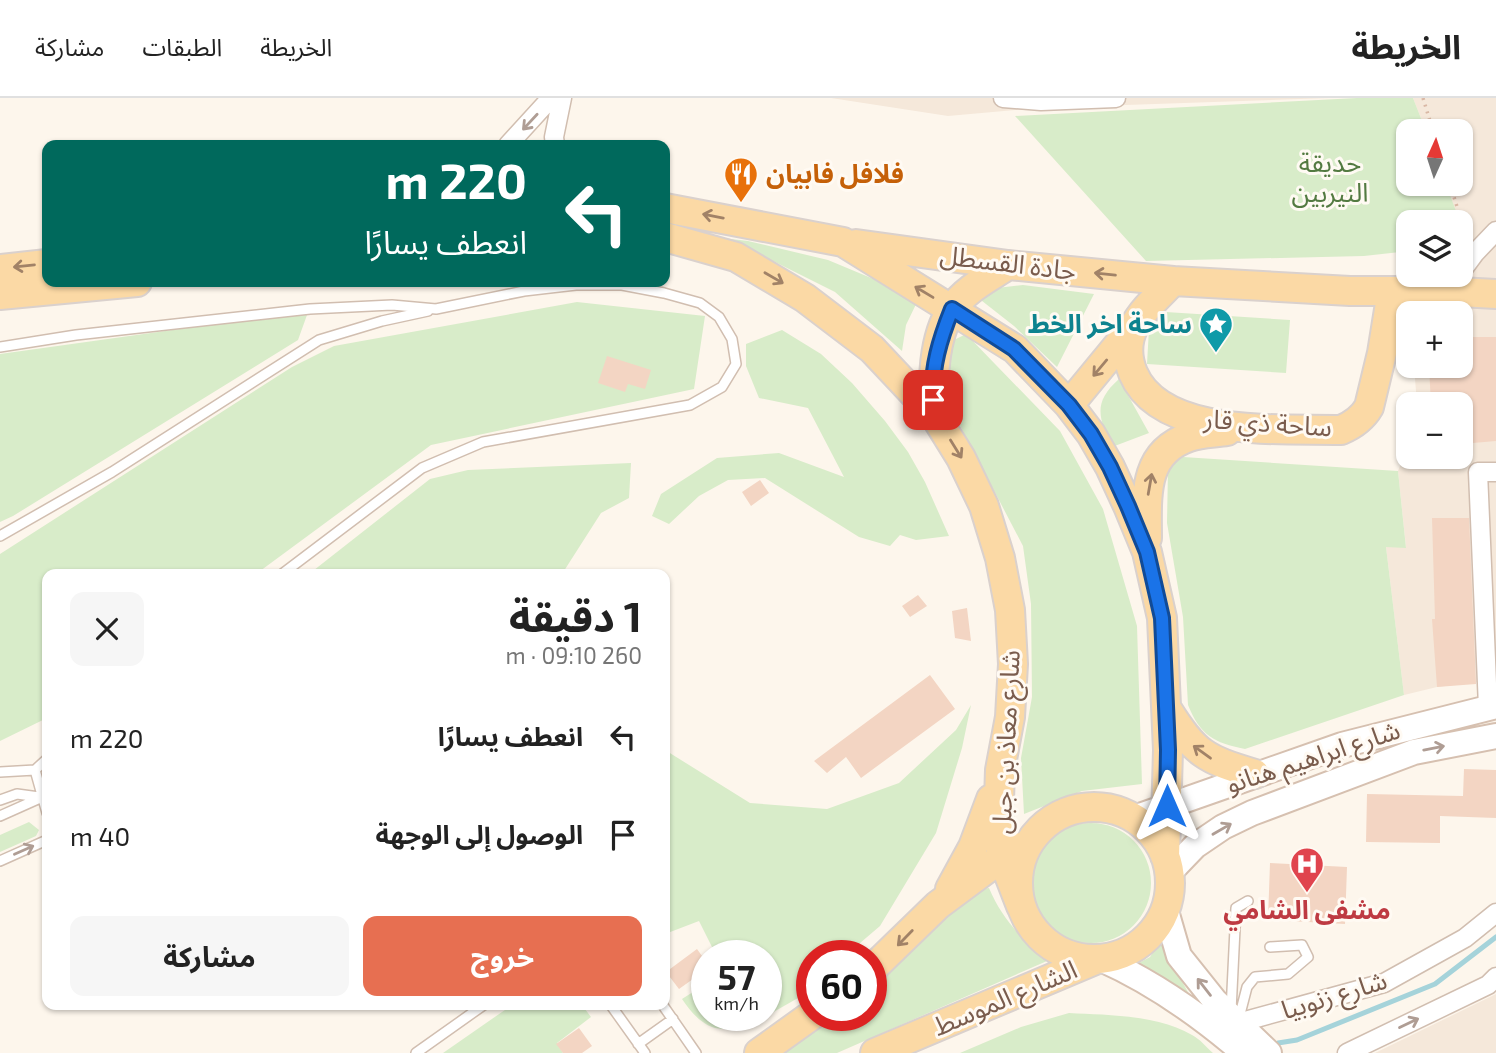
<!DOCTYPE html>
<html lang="ar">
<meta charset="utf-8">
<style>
body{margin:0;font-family:"Exo 2","Noto Sans Arabic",sans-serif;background:#f6f6f6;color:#222;direction:rtl;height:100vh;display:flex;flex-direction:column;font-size:26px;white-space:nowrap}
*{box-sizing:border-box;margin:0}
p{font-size:23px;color:#767676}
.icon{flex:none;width:38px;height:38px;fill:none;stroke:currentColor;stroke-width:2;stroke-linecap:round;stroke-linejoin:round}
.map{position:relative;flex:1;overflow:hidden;direction:ltr}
.panel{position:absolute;left:42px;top:471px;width:628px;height:441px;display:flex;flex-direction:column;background:#fff;border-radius:14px;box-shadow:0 2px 5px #0004;direction:rtl}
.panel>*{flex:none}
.hud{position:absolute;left:42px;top:42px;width:628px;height:147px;border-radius:14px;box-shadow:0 2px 5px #0004;direction:rtl;background:#00695c;color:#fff;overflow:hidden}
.needle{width:46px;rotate:3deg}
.controls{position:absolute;left:1396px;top:21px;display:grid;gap:14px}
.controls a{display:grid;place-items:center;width:77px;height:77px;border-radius:14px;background:#fff;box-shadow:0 2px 5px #0004;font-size:35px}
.speed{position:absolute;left:691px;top:842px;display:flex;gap:14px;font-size:35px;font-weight:700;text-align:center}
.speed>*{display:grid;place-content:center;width:91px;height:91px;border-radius:50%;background:#fff;box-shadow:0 2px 5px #0004;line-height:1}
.speed small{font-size:18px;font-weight:400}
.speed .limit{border:10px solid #d22;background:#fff;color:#111}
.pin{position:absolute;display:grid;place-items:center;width:60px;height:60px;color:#fff;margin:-30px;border-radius:14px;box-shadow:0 4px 10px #0006}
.me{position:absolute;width:77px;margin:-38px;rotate:0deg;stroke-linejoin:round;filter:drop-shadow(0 0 5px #0008)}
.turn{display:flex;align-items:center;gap:24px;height:147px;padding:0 28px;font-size:32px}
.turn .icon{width:91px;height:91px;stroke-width:2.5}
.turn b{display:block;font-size:49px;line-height:60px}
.round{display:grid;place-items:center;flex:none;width:74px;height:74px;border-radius:14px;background:#f6f6f6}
.headline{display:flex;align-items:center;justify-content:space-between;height:119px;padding:0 28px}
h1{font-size:42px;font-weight:700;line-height:52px}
.cta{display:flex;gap:14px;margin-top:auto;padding:14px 28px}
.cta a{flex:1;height:80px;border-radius:14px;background:#e76f51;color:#fff;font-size:28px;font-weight:700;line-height:80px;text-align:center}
.cta a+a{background:#f6f6f6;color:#222}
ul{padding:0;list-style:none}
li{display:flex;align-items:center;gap:21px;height:98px;padding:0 28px}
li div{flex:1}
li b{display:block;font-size:26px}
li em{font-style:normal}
header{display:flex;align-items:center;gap:42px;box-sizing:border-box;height:98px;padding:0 35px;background:#fff;border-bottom:2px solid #e0e0e0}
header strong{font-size:33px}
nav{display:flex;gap:38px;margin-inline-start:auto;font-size:24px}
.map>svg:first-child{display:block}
.residential{fill:#f5e8da}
.green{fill:#d8ecc9}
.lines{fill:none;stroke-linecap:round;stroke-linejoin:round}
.stream{stroke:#a5d3da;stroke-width:5}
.building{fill:#f3d5c3}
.service-casing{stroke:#d1beb0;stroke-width:12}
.minor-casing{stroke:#d1beb0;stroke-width:21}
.secondary-casing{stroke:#d6c0b0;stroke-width:28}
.primary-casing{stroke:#dad1cd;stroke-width:32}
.path{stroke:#d9b8a5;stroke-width:3.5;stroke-dasharray:2 5;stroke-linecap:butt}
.service{stroke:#fff;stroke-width:9}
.minor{stroke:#fff;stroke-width:18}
.secondary{stroke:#fff;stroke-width:24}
.primary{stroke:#fbd9a5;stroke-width:28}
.oneway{stroke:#af9d94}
.oneway2{stroke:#a18267}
.route-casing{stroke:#114b97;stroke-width:18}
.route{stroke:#1a73e8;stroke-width:12}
.labels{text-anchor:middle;stroke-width:6;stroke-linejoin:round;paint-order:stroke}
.park-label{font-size:26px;fill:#537a41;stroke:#fffaf3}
.food-label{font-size:26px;font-weight:bold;fill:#c56008;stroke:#fffaf3;text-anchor:start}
.street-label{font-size:26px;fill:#7a5c4d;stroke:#fffaf3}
.culture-label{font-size:26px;font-weight:bold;fill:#0d838f;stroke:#fffaf3;text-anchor:end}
.health-label{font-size:26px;font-weight:bold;fill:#be3a42;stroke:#fffaf3}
</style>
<header>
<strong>الخريطة</strong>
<nav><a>الخريطة</a><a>الطبقات</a><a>مشاركة</a></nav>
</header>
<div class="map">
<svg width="1496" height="955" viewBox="0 0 1496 955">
<rect width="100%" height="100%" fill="#fdf6ec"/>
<!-- residential -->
<path class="residential" d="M831,0H1329L1038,10L948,18Z
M1413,0H1496V582L1437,589L1404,597L1386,449H1406L1398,373L1409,346V359H1461V306H1417L1414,268H1461V215H1457L1475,168L1446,86H1461V33H1426Z
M1496,896V955H1375L1494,897Z"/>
<!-- green -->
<path class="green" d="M1357,0H1413L1426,33H1409V86H1446L1460,124H1409V153L1364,158L1146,163L1015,18Z
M705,138L748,143L828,162L919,200L906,227L902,253L835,194L757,155Z
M1023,187L1094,196L1057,269L1014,228L977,199L997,190Z
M577,204L705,218L694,291L431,347L256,476H47V620L0,643V456L292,269L334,248Z
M1150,213L1290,222L1286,275L1147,266Z
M307,217L298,242L13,418L0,424V256L237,223Z
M782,232L821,256L852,285L885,323L908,354L925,384L949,438L916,442L900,437L890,448L859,439L765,380L728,382L699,398L669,426L652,418L661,396L717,360L779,355L844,379L808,310L759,300L746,268V246Z
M966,236L1060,333L1103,411L1137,528L1142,686L1082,693L1024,716L1021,660L1032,599L1031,506L1023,448L942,293L948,245Z
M1119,281L1149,335L1112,349C1099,320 1092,305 1119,281Z
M1183,359L1398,373L1406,450L1386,449L1404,597L1245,651C1214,645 1200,637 1188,607L1183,519L1167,425L1168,370Z
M631,365L629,400L601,415L562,476H309L430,381L468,372Z
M971,607L962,650L936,735L880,828L846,857L812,858V887L798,900L763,920L760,917H766V858L716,857L699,823L665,836V652L750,705L827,711L899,685L956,632Z
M29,724L39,732L36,738L0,754V737Z
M1031 785a60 60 0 1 1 120 0a60 60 0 1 1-120 0Z
M989,790C1002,821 1022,841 1047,863L837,955H774L821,917H872V876L974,792Z
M1160,844L1189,896L1135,867L1150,859Z
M707,885V917L751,919C744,922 737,928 730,930C708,935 693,917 682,901Z
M512,907H582L591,919L557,945L563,955H443Z
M1069,915C1107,917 1159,917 1192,937C1200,941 1206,949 1213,955H960L1021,929Z"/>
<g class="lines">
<!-- stream -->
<path class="stream" d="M1278,945L1297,942L1435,886L1496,839"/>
</g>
<!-- building -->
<path class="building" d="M1461,239H1496V343L1461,346V306H1431L1429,268H1461Z
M607,258L651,272L645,291L628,286L625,294L598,285Z
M760,382L769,395L751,408L742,394Z
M1432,420H1469L1476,586L1437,589L1432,521H1435Z
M918,497L927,508L910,519L902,508Z
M967,510L971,543L955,540L952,513Z
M930,577L955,611L861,680L846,659L827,675L814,663Z
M1464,671L1496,672V720L1440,718V745L1366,744L1367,696L1463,698Z
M1270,765L1347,769L1345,826L1268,822Z
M697,851L707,865V871L679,891L666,874Z
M579,930L592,948L582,955H563L556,946Z"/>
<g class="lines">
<!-- service casing -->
<g class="service-casing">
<path id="service" d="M0,249L76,237L310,211L392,207L436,211L524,193L576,187H622L664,195L700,205L719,219L732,241L736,266L722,289L690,307L483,344L422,370L282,476
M0,438L112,374L319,242L382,223L428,213
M35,672L47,715
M0,674L35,672L47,661
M0,702L17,696L39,699
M0,718L47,697
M0,763L47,742
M610,906L645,955
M662,906L696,955
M1231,913L1236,810L1248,803
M1239,920L1247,889L1255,879L1288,876L1308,859L1302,847L1270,849
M638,946L673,921
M416,955L485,906"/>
</g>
<!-- minor casing -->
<g class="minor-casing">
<path id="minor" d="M1003,0L1041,3L1116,0
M508,47L551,0
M555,47L554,39L562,0
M1461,174L1475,155L1496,133
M1488,609L1478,374H1496
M1238,925L1384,885L1465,840L1496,815
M1347,955L1488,887L1496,879"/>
</g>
<!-- secondary casing -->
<g class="secondary-casing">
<path id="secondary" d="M1134,720L1342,647L1496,608
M1170,774L1195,748L1223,729L1252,715L1414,654L1496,638
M1166,813L1179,858L1215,903L1269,955
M1101,861C1153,884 1201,918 1244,955"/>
</g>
<!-- primary casing -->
<g class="primary-casing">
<path id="primary" d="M665,110L843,144L1015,251L1069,307L1091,336L1110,369L1128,408L1147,454L1162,520L1168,652L1165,758
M665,139L736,159L805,200L872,251L935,318L961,360L984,408L1000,460L1010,512L1013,566L1010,619L1000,672L998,732L1002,759L1021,808
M856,146L1008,167L1173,183
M0,171L47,166
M1173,183L1350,193H1392L1382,255L1369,309C1362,321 1353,327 1341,332C1281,330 1161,341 1133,275C1116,233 1147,210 1173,183Z
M1392,193H1442L1496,196
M0,197L137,184
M1069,307L1130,233
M935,318C932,287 933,239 952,211C964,192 990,179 1008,167
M1147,440C1147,399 1142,355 1189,339C1200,335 1215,335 1227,333
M1167,611C1195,656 1205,661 1255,676
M1018 785a76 76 0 1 1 152 0a76 76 0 1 1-152 0Z
M950,791L973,749L991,701
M872,871L938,807L1016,749
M759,955L812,917
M875,955L1095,862"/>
</g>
<!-- path -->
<path class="path" d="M1423,0L1433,33
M1450,86L1467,141"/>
<!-- service -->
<use href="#service" class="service"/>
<!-- minor -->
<use href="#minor" class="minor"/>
<!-- secondary -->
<use href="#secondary" class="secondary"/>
<!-- primary -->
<use href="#primary" class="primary"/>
</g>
<!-- one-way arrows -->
<defs><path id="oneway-shaft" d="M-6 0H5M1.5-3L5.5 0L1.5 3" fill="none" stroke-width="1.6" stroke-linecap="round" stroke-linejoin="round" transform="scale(1.75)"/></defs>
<g class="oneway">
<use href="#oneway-shaft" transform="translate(530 24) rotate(133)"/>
<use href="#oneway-shaft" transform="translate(1434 650) rotate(-11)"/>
<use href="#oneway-shaft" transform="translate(1222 731) rotate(-30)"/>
<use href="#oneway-shaft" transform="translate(24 752) rotate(-24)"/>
<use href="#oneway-shaft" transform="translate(1204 889) rotate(-128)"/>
<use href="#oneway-shaft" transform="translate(1409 925) rotate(-26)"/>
</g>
<g class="oneway2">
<use href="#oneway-shaft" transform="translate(713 118) rotate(-169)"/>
<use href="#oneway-shaft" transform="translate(24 168) rotate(174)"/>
<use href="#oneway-shaft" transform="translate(1105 176) rotate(-174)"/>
<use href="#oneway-shaft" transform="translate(774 180) rotate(30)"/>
<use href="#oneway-shaft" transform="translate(924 194) rotate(-149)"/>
<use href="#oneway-shaft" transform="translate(1100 270) rotate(130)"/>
<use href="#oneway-shaft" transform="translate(956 351) rotate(58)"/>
<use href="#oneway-shaft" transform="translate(1150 386) rotate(-80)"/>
<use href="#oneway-shaft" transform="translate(1202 654) rotate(-144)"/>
<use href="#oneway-shaft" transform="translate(905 840) rotate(134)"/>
</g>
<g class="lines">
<!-- route casing -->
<g class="route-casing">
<path id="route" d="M933,302C931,270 940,241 952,211L1014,251L1069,307L1091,336L1110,369L1128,408L1147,454L1162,520L1168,652L1167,708"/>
</g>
<!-- route -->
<use href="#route" class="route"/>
</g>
<!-- icons -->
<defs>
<g id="restaurant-pin" transform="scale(1.75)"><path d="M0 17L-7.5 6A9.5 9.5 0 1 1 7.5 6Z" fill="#e8710a" stroke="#fffaf3"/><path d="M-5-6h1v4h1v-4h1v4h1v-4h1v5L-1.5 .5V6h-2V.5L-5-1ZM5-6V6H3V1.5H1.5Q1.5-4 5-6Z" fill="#fff"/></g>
<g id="sight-pin" transform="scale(1.75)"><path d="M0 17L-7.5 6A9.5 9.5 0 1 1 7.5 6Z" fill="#0f9aa8" stroke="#fffaf3"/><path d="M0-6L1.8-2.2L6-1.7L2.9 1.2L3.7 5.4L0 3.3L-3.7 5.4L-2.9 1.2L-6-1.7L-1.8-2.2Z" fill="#fff"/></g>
<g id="hospital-pin" transform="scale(1.75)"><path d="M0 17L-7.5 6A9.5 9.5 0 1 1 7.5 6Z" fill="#e0444e" stroke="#fffaf3"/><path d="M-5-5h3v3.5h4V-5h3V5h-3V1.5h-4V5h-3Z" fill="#fff"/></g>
</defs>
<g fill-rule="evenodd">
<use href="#restaurant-pin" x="741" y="76"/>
<use href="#sight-pin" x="1216" y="226"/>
<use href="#hospital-pin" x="1307" y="766"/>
</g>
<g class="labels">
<!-- park labels -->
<g class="park-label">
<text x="1330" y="74">حديقة<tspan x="1330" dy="30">النيربين</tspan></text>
</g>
<!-- food labels -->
<g class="food-label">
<text x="766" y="85">فلافل فابيان</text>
</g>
<!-- street labels -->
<g class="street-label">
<text transform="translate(1008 165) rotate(7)" y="9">جادة القسطل</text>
<text transform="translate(1268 325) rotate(4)" y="9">ساحة ذي قار</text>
<text transform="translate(1006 644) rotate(-87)" y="9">شارع معاذ بن جبل</text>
<text transform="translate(1313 659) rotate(-18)" y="9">شارع ابراهيم هنانو</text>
<text transform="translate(1334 897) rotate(-17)" y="9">شارع زنوبيا</text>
<text transform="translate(1005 900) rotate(-23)" y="9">الشارع الموسط</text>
</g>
<!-- culture labels -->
<g class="culture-label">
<text x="1192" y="235">ساحة اخر الخط</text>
</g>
<!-- health labels -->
<g class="health-label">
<text x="1307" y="821">مشفى الشامي</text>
</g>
</g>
</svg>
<div class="controls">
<a><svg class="needle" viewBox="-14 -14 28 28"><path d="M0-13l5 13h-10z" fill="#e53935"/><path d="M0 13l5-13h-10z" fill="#767676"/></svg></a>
<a><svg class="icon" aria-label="layers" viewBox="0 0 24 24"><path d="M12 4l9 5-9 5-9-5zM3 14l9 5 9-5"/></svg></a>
<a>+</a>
<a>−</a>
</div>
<div class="speed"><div>57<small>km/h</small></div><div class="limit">60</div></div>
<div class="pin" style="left:933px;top:302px;background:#d93025"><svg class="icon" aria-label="arrive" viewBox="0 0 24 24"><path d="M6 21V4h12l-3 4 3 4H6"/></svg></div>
<svg class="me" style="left:1167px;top:708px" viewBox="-20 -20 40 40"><path d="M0-17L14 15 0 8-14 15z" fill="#1a73e8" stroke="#fff" stroke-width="4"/></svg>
<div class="hud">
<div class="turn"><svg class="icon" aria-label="left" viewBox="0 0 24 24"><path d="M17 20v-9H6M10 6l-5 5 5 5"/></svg><div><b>220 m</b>انعطف يسارًا</div></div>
</div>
<section class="panel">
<div class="headline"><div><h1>1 دقيقة</h1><p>260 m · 09:10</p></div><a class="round"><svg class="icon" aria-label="close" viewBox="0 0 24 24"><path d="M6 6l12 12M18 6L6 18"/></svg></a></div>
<ul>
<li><svg class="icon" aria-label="left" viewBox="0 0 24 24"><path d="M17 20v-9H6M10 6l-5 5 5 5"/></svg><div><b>انعطف يسارًا</b></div><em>220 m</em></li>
<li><svg class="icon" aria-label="arrive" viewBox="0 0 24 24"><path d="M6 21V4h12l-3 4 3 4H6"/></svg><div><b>الوصول إلى الوجهة</b></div><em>40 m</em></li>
</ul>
<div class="cta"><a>خروج</a><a>مشاركة</a></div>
</section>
</div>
